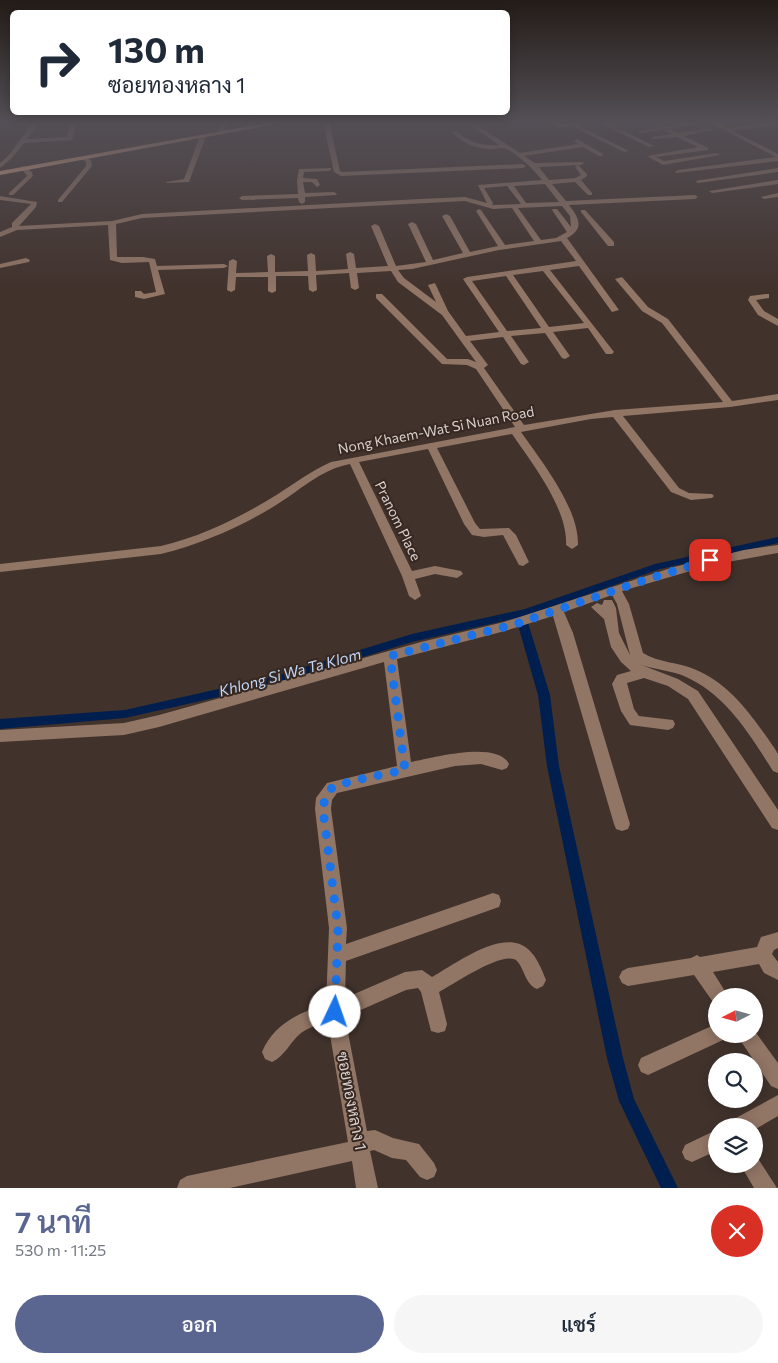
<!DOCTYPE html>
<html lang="th">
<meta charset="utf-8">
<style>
body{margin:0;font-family:Commissioner,Sarabun,sans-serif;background:#f6f6f7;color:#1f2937;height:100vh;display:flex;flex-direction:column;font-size:19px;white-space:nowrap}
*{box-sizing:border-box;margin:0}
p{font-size:16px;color:#747a83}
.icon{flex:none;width:28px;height:28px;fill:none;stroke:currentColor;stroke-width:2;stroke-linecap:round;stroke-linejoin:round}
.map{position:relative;height:1188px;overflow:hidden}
.panel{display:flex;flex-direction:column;background:#fff;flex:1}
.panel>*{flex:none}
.guide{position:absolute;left:10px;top:10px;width:500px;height:105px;border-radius:8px;box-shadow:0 2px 12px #0003;background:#fff;color:#1f2937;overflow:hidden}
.needle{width:32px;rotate:264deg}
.buttons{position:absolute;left:708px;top:988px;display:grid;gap:10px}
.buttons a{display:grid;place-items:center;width:55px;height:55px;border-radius:50%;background:#fff;box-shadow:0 2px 12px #0003;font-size:25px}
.pin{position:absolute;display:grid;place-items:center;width:42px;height:42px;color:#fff;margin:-21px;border-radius:10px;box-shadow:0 2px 8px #0006}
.me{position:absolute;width:55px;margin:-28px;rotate:3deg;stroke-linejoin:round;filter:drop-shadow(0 0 4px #0008)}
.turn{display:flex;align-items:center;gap:18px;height:105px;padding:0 15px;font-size:22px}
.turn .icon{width:65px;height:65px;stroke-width:2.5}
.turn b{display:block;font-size:35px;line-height:42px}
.round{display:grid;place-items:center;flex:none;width:52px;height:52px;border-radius:26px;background:#f6f6f7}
.overview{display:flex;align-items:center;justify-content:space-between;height:85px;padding:0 15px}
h1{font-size:30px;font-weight:600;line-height:38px;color:#5b6690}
.primary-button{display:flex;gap:10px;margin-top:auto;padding:10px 15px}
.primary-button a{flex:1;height:58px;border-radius:30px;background:#5b6690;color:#fff;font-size:20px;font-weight:600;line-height:58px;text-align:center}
.primary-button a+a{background:#f6f6f7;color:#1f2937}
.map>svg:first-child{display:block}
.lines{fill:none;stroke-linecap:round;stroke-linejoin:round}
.canal{fill:#011f4e;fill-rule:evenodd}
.minor{fill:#917565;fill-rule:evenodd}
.major{fill:#ecb291;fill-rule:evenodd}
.route{stroke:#1a73e8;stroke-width:9;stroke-dasharray:0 16.2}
.labels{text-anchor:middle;stroke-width:4;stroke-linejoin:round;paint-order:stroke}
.street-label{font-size:14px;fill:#dad0cc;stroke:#372822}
.water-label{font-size:15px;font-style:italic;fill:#c2d7f7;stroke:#372822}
.near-street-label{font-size:16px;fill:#dad0cc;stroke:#372822}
</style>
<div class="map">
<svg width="778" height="1188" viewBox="0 0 778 1188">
<rect width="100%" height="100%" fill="#41322c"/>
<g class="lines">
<!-- canal -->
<path class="canal" d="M778,537V543L660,569L526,616L550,695L559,766L623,1058L634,1099L678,1188H661L619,1101L607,1058L547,766L538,695L516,618L412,642L271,685L125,718L0,729V719L125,710L271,677L412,634L525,609L655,564Z"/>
<!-- minor -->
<path class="minor" d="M34,122H40L27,139L67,137L71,122H77L72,140L24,143L12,158L0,168V163L8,156Z
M220,122H226L225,133L222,135L219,133Z
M248,122H254L253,129H249Z
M323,122H329L340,171L342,172L523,164L526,166L523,168L341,176L334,172Z
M473,122L476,124L502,122L480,127L520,153L578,144L574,141L577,139L603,154V156H599L583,147L524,156L535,163L583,162L584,163L581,165L539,167L549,180L575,178L581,175L575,167L578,165L587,174V176L581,180L592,193V195H588L575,182L552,184L566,201L695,195L698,197L695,199L569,205C580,219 584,229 567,238L619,310L612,312L579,266L550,270L614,352L612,354H606L588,328L553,332L570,356L565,359L562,358L545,333L511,336L529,362L524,365L521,364L503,337L470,341L488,365L484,368L524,425L615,410L723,402L662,323L642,311L615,279L622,277L648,307L668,319L732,401L778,394V400L730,407L623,416L679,488L689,493L712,494L714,496L712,498L691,500L671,492L613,417L591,419L521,432C542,462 579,508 578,545L572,549L566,545C568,509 532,463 512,434L437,448L475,523L480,529L509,528L516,535L529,562L523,566L519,565L503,535L484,537L472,535L464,524L428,449L359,462L412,571L435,566L461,571L463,574L457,578L435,574L415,579L421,596L415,600L409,596L402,576L350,464C321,469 298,492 273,507C238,528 201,544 161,554L0,572V564L161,546C203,536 241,517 278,494C295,483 311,471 331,462L515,427L476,369L467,365L442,364L376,298V294H382L447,359H468L476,362L442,315L398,282L391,271L357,273L359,288L355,290L351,288L349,273L316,275L317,290L313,292L309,290L308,276H276V291L272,293L268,291V277H236L235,290L231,292L227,290L229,261L233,259L237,261L236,273L268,272L267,256L271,254L275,256V272L308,271L307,255L311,253L315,255L316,271L348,269L346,254L350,252L354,254L356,268L388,266L371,226L375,224L379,226L396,266L426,262L408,224L412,222L416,224L433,260L463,253L442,216L446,214L450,216L470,252L498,246L476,211L479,209L481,210L505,245L534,241L512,208L493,209L465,201L142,218L116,224L117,257H143L155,259L157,266L224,264L228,266L224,268L158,270L165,294L144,299L135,297V291H141L144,294L156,292L149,262L122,263L110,260L108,225L17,230L0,237V232L12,227V223L31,204L0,200V196L37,202L36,207L19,226L112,221L142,214L420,199L465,197L487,203L478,185L542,180C535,171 514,150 503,148C499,148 495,149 491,149C476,149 462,143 452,132L457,131C470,143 482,146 499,145L473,127L470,124ZM545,184L559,202L526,203L514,186ZM507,186L521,204L492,205L493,203L484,188ZM562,206L570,216L571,227L557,209H553L552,210L567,232L556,238L541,240L518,208ZM561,241L576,261L467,277L463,279L499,332L466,336L448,311L435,283L428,285L436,302L404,278L398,270L412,269L499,250ZM543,271L584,323L549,327L513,275ZM506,276L541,328L507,331L472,281Z
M548,122L560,124L581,122L577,125L629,151L624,152L571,126L559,128Z
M598,122H606L654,146L649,147Z
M649,122C656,122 660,126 666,126C677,127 684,120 694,124L671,129L678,133L710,128L713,130L684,136L708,148V150L656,157L664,161L717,153L720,155L663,165L647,156L698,147L677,137L652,139V137L671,134L664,130L639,133V131L658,127Z
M709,122H717L728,128L778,122V125L733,131L778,154V161L676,173L675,172L678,170L776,157Z
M203,134L206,136L189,182L167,183L166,182L184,179L200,136Z
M82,157L91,160L92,166L62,202H58V200L86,166V162L82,159Z
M24,166L32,172L33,176L13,195H9V193L27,176L21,168Z
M331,168V170L329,171L304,172L303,178L317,179L320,185L317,187L312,182H303L305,193L334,192L337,194L336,195L305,197V202L302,204L299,202L298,198L242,200L239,198L242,196L298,194L297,180L299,169Z
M778,168V172L698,183L695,181Z
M778,180V184L712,193L709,191Z
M778,193V197L764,199L761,197Z
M581,210H585L614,242V246H608L581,212Z
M26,258L30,260L29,262L0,268V264Z
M766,294H769V298L756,300L764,311L778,319V326L758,315L748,300L750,296Z
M778,545V553L711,565L622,591L629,604L643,653C659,663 678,662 694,669C731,684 753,717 775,749L778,754V773L773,771C750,735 726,694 684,676C670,670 654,670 639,664L678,679L698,691L778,810V830L772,828L688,699L668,686L644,678L627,683L634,709L639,716L673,720L675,724L673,728L668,730L630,725L621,711L612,684L617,675L631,671L621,662L611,647L604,619L591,607L597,603L602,605L604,600H612L616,608L619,633L630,655L617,604L612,595L564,612L573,633L630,824L628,829L622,831L616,829L614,824L553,616L505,631L397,659L411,762C432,758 497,740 509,764L507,768L502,770L481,764L455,766L337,793L332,800L331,809L347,928L346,944L493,893L499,895L501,901L499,907L346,961L345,998L405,972L422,970L432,977C455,964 505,926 529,950C537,957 542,970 546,980L543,986L537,989C525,984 525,970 517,961C504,949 453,985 439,992L447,1024L445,1031L438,1033L431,1031L421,992L418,988L406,990L345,1017L367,1131L375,1130L393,1138L419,1144L434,1163L437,1170L434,1177L427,1180L420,1177L406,1160L392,1158L374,1150L370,1151L378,1188H356L352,1161L230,1188H177L180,1180L187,1176L348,1142L328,1023C318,1025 309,1027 301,1033C290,1042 285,1056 272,1062L265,1059L262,1052C273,1025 300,1011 326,1005L329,928L315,809L316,798L327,783L397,766L384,662L159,727L124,735L0,742V730L124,723L159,715L421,642L504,622L674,567L744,550Z
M778,932V948L774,950L772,954L778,962V980L764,973L759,964L713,972L728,996H716V1004L713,1002L694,975L628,986L622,983L619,977L622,971L628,968L691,958L697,955L700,957L757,947L761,937Z
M716,1024V1034H725L723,1040L648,1075L641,1072L638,1065L641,1058Z
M754,1030L778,1063V1089L771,1086L736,1034H754Z
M778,1095V1116L754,1130V1126H731L734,1119Z
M716,1130V1151L692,1162L685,1159L682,1152L685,1145Z
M754,1155L757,1157L777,1188H754L740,1164H754Z"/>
<!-- major -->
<path class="major" d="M272,122H287L0,175V171Z"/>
</g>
<!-- sky -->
<linearGradient id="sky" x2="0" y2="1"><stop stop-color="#241c18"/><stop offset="0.42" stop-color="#544f56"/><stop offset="1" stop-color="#544f56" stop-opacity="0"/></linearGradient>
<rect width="778" height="289" fill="url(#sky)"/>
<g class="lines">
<!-- route -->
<path class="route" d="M335,1012L338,928L323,810C324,802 325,793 332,788C341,782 391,773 405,770L390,656L516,624L648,579L710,560"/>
</g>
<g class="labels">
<!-- street labels -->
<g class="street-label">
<text transform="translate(436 430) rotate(-11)" y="5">Nong Khaem-Wat Si Nuan Road</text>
<text transform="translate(398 521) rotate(64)" y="5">Pranom Place</text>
</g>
<!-- water labels -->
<g class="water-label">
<text transform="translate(290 673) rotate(-15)" y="5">Khlong Si Wa Ta Klom</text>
</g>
<!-- near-street labels -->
<g class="near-street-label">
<text transform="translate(352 1101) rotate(79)" y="6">ซอยทองหลาง 1</text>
</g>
</g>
</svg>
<div class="buttons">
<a><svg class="needle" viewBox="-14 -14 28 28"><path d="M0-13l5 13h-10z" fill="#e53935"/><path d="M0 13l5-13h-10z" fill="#747a83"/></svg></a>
<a><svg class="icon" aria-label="search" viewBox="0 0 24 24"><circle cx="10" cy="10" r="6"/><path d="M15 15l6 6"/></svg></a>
<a><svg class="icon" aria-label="layers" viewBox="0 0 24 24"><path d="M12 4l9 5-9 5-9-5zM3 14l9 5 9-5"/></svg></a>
</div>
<div class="pin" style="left:710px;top:560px;background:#d93025"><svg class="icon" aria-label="arrive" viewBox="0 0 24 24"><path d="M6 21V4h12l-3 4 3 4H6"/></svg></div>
<svg class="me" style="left:335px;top:1012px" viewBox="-20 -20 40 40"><circle r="19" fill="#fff"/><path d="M0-13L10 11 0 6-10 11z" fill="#1a73e8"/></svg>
<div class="guide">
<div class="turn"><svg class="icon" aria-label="right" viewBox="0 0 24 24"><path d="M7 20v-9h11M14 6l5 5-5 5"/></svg><div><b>130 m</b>ซอยทองหลาง 1</div></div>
</div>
</div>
<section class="panel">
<div class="overview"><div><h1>7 นาที</h1><p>530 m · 11:25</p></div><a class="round" style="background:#d93025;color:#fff"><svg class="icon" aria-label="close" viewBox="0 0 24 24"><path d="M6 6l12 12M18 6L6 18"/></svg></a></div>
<div class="primary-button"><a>ออก</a><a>แชร์</a></div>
</section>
